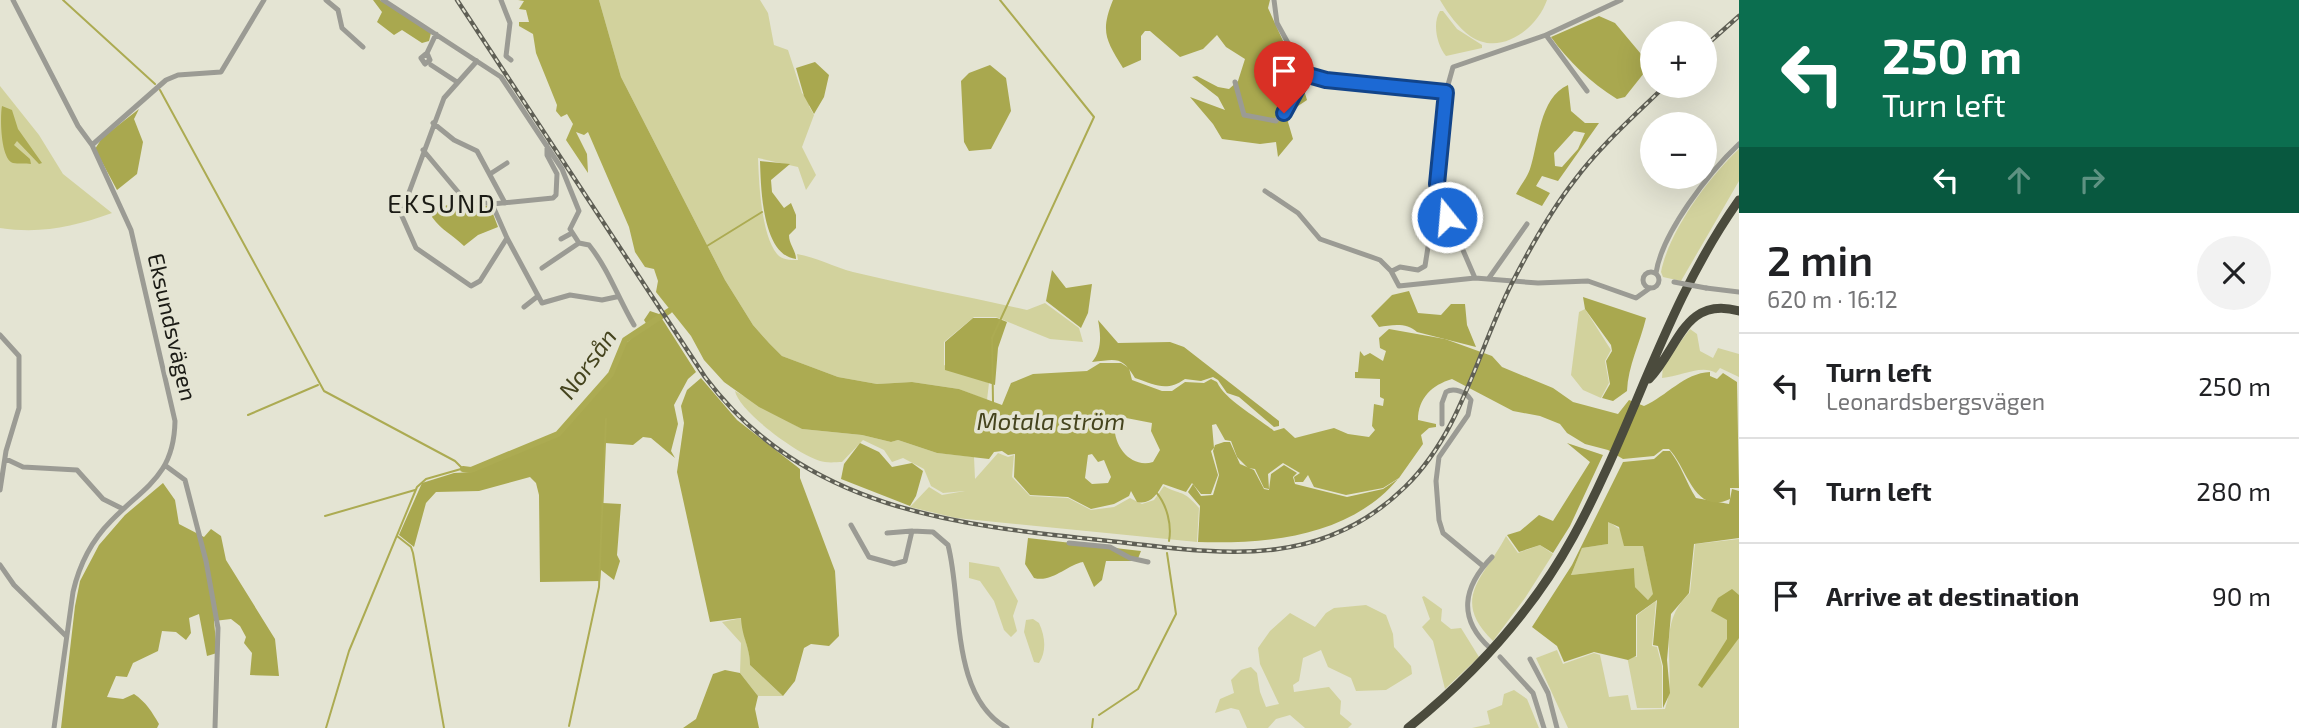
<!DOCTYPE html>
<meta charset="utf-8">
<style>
body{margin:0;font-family:"Exo 2",sans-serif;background:#f2f2f2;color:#202124;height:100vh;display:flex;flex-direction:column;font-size:26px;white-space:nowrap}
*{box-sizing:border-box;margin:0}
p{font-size:23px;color:#757577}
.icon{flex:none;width:38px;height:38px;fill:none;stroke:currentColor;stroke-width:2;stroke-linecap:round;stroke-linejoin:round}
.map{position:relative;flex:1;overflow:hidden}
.side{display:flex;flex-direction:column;background:#fff;width:560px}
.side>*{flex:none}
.hud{background:#0b6e4f;color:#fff;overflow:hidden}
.fabs{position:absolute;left:1640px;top:21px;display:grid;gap:14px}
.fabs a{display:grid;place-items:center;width:77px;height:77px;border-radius:50%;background:#fff;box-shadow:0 7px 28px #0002;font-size:35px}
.pin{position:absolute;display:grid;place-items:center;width:60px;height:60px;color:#fff;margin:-72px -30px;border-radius:50% 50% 50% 0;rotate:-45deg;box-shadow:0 0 7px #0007}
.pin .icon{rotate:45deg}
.me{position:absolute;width:77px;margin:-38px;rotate:343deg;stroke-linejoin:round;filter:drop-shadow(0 0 5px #0008)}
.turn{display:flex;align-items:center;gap:24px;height:147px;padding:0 28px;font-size:32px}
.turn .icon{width:91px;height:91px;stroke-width:2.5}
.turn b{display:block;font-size:49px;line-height:60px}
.lanes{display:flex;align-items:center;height:66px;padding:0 28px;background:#0003;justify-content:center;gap:35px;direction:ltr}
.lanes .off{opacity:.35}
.round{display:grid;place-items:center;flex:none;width:74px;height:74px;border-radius:37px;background:#f2f2f2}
.summary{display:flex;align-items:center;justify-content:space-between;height:119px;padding:0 28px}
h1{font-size:42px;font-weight:600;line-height:52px}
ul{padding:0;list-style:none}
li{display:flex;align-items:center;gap:21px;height:105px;padding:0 28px;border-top:2px solid #e0e0e0}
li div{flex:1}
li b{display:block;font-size:26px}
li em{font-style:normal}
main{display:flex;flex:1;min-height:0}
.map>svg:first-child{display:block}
.green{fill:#d2d29d}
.forest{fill:#a9a84f;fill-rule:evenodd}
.water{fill:#acab52;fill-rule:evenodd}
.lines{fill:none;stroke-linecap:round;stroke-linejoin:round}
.stream{stroke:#acab52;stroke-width:2}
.river{stroke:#acab52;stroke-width:6}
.minor{stroke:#9b9b94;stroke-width:5}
.highway{stroke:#4b4b3d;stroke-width:9}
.rail-casing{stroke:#5f5f55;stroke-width:4.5}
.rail{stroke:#e4e4d3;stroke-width:2;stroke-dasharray:5;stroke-linecap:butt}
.minor-bridge{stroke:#9b9b94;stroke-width:5}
.route-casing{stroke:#12448a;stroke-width:18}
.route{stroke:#1c69d4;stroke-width:12}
.labels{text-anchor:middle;stroke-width:7;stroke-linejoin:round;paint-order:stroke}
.street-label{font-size:23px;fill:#1b1b15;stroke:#e4e4d3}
.water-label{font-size:24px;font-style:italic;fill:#45441e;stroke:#e4e4d3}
.quarter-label{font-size:26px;letter-spacing:2px;fill:#1b1b15;stroke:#e4e4d3}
</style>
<main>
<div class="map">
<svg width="1739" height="728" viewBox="0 0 1739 728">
<rect width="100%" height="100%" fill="#e4e4d3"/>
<!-- green -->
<path class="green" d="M599,0H760L768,13L774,45L788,50L802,93L811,103L809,106L814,115L802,147L816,175L806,190L798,167L758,158C759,183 761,234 777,254C782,260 790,260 798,260L797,254C816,257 834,267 853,272C911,286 969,297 1027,310L1045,303L1079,328L1083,342L1050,339L996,317H974L944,342V365L989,383L987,400L959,389L912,382L877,384L838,377L782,356L769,343L753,325L725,280L621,77Z
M1440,0H1547C1537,29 1500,57 1470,36C1458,27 1449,15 1440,0Z
M1440,11H1443L1457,29L1482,45V48L1446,56C1437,46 1432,23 1440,11Z
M0,86L39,135L63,174L112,213C73,227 41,234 0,228Z
M1739,149V181L1681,281L1663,277L1661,272C1669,231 1709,177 1739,149Z
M1585,309L1611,350L1605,361L1609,383L1601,398L1583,390L1571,375L1579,312Z
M1690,329L1697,334L1700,351L1713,358L1718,348L1739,354V377L1720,368L1716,373C1701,364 1680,377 1662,378L1663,365Z
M735,391L802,429L862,435L891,442L898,440L937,453L974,457L975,479L998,453L1008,457L1014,455L1012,477L1030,496L1068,498L1091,510L1114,507L1130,498L1142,504L1154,500L1164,486C1181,496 1182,488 1199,508L1197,542L956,518L910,507L929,487L942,495L965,491L943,493L931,486L924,469L903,458L892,462L884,450L863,440L842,462C837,462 831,463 825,462C803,459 739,412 735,391Z
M1608,521L1643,546L1654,595L1648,600L1635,587L1634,568L1571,575L1582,548L1608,544Z
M1506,536L1518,553L1540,545L1553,554L1525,598L1493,641C1449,598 1485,577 1506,536Z
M1739,539V728H1568L1536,658L1557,650L1563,664L1594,653L1600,655L1609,697L1628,695L1631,710L1665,709C1679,669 1653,626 1690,593L1695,544Z
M969,562L999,567L1018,601L1013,616L1017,631L1011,637L1004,630L994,601L980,581L969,578Z
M1424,596L1442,609L1441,621L1451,629L1461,628L1479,657L1445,689L1433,641L1422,627L1430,619L1422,597Z
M1656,601L1652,646L1657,647L1662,666V708H1637L1627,656L1637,657V615Z
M1366,605L1386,615L1393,634L1394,647L1411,666L1412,674L1386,690L1356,691L1351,678L1328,667L1321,650L1303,658L1299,681L1293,685L1294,692L1329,687L1341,701L1340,714L1352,724L1348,728H1305L1290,715L1276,719L1268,728H1247L1239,710L1231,708L1215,713L1220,699L1234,693L1231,680L1241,670L1251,667L1257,673L1260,692L1266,707L1279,704L1260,664L1258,648L1270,631L1290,613L1315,627L1326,613L1334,608Z
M742,618C742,637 750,647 750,665L783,696H758L740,673L741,643L722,622Z
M1033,619L1039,623C1045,636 1047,651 1039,663L1034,662L1024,632L1026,620Z
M1514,690L1527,699L1539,728H1472L1490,724L1487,711L1502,705L1504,694Z"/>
<!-- forest -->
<path class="forest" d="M373,0H380L431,33L429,41L422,43L402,30L394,35L377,22L382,12Z
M1113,0H1270L1268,8L1284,43L1277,60L1308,81L1304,90L1307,100L1292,110L1288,122L1293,139L1278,157L1276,142L1260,144L1222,139L1213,124L1190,97L1225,110L1218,97L1192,77L1197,76L1218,87L1229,89L1238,81L1245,59L1226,47L1217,35L1203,49L1180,57L1150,31H1145L1141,36V60L1123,68C1106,40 1100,32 1113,0Z
M1599,16L1615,23L1641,54L1652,56V63L1625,97L1617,99C1590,82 1569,62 1551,37Z
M815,62L829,75L824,97L814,114L804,96L796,68Z
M990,65L1006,78L1011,111L991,149L969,151L964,142L961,81L969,73Z
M1568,85L1571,111L1585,123H1599L1558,181L1542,176L1536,186L1550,193L1542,206L1516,194C1520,186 1527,178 1530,169C1539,142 1539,98 1568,85ZM1574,131L1585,133L1578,149L1562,167L1555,166L1554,153Z
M139,109L134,119L143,142L137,174L117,190L95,149L102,138Z
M760,161L790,164L771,180L772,192L784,208L791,203L796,215V228L789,235C789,245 796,250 796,259C762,255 761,188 760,161Z
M459,201L465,204L490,206L498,227L478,235L464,246C452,234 442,231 432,217L436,209Z
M1052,270L1066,288L1092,284L1088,313L1081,328L1046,301Z
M1409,291L1418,313L1441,315L1451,304H1465L1467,325L1476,347L1417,332C1407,322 1391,325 1379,327L1371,316L1392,295Z
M1583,297L1646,318C1640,343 1628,366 1627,391L1613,401L1602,398L1610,384L1606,361L1612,351L1611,345L1585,309Z
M650,311L659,314L696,372L688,379L674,405L678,424L671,451L675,458L651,438L643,437L633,445L605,443L603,503L621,504L617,555L620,561L614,580L601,570L600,581L540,582L539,495L536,483L530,477L479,491L436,492L426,503L414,547L399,535L422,483L454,473L472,472L560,435L612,376L625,344L647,325L644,320Z
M973,318H997L1007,322L998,348L995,385L945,370V342Z
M1098,320L1118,343L1170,342L1184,347L1279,421V426L1274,427L1239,397L1227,393L1218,380L1213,377L1201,381L1185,379C1166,392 1156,385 1135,378C1122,356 1117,359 1092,362C1102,350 1101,335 1098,320Z
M701,378L737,420L800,469V478L835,571L839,636L829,646L811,644L804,648L795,681L783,696L750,665C750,647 742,638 741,618L710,622L677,472L684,423L681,406L687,390Z
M1224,442H1230L1240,464L1254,470L1264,489L1269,490L1271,474L1284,465L1297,473L1293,477L1295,484L1347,497L1383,489L1398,479C1349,537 1268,544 1198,542L1200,506L1188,492L1193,484L1201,496L1213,495L1219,475L1213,451L1215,445Z
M860,443L879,452L892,467L912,463L923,471L916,496L910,506L841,479L844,464Z
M1567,443L1603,455L1570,526L1553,553L1540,545L1519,552L1507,535L1520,531L1539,515L1553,521L1590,462Z
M1663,451H1670C1681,465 1686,482 1696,498L1729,504L1732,489L1739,491V538L1694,544L1689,593L1671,614L1667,660L1670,693L1663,708V666L1658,646L1653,645L1657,600L1636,615V656L1628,660L1594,652L1564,662L1557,646L1532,627L1572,565L1623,462L1654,459ZM1608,522L1619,527L1624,546H1643L1653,594L1648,600L1635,587L1634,568L1571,575L1582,548L1608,544Z
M163,483L175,500L179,524L204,537L211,529L221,536L226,560L275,639L279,676L250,675L252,653L244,643L246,637L240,626L231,619L214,621L217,653L207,656L199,614L189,618L191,633L186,640L176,632L162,631L158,651L133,663L127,677L116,676L107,697L123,699L134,694C146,702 152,712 159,724L157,728H61L75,606L80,581L99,545L125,515Z
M1028,538L1141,551L1137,561H1106L1102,580L1094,587L1083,562C1067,565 1052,583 1034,578L1025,564Z
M1732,589L1739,595V638L1702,688L1698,685L1727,639V620L1711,611L1718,598Z
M725,670L740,673L758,696L755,709L759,728H683L696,719L713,674Z"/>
<!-- water -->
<path class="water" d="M518,0H599L621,77L725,280L753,325L769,343L782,356L838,377L877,384L912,382L959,389L1002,405L1011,383L1033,374L1087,371L1100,363H1121L1129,368L1132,380L1162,391H1172L1185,382L1204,383L1211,379L1217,382C1225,400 1257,417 1274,431L1284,428L1295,438L1334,428L1348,434L1369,437L1375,430L1372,426L1374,404L1383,406L1384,399L1380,397V379L1355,378V372H1358L1360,351L1364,356L1370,353L1383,361L1386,351L1380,348L1379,338L1389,329L1445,339L1492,356L1502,367L1553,388L1573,402L1618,414L1629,400L1644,406C1667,396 1684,373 1710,372V376L1717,379L1723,373L1737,382L1739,488H1730V499C1694,516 1687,467 1669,449H1663L1654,456L1623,459L1608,450L1585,444L1567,433L1560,424L1540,416L1513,411L1452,379C1432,385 1418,398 1418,420L1436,424V427L1429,428L1421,435L1423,444L1399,478L1383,488L1346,495L1314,487L1308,475L1303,482H1295L1294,477L1300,473L1283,463L1268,474L1269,489L1264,488L1255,469L1248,468L1237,457L1231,441L1225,440L1216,424L1212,425L1214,448L1211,451L1218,475L1211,494H1201L1192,483L1186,492L1163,484C1157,494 1151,505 1137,502L1131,491L1129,496L1114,504L1091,509L1068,497L1030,495L1014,477L1015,454L1008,455L1002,451L994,452L989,459L937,453L898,440L891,442L862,435L802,429L759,407L724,382L704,360L691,336L656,292L658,281L654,269L645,267L635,252L629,227L588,132L584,135L576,132L587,154L588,173L566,140L573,124L567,114L561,117L556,111L557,105L536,53L533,34L519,26V22H529L526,10L519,9L524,1ZM1121,417L1152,423L1151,431L1160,450L1153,462C1129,469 1111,443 1115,420ZM1092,454L1098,462L1104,460L1111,477L1108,483L1092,484L1085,478L1088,455Z
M2,106L12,110L18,129L42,163L39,164L17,141L14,145L30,159L31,164C26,163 18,164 13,163C0,159 0,115 2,106Z"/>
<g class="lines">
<!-- stream -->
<path class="stream" d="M63,0L155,84
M160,90L324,391L455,461L463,469
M707,246L762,212
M993,402L992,338L1094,117L1000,0
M248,415L318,385
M1156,492C1167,505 1172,525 1169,541
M325,516L415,490
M397,536L411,547L413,553L444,728
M1099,715L1138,689L1176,614L1167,553
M569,726L599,587L606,419
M326,728L349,651L417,487L426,479L461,469
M1092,728L1093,719"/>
<!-- river -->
<path class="river" d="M463,469L471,470L558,434L611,374L625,340L669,311"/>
<!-- minor -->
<path class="minor" d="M13,0L78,126L92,145L131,230L175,421C174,476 145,486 111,521C92,540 79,566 73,592L54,728
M326,0L338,10L342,28L363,47
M383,0L501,77L562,169L579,211L570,229L579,243
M501,0L510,23L506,56L511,60
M1274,0L1277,23L1305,74L1327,80L1446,92L1437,190L1475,278
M1546,35L1587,91
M427,53L430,60L425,64L421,58L427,53L436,34
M477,61L444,98L401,214L416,248L471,286L480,281L507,238
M431,65L457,82
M1235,82L1244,115L1276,121L1305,74
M1446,92L1453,67L1546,35L1621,0
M433,123L454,140L477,151L505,203
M92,145L166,80L178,75L221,72L264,0
M423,150L464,199L492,204L553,198L556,195L557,174L547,155V145
M490,174L507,163
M1265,191L1298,213L1320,239L1380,260L1391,271L1399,286L1475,278L1538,283L1588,281L1636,298L1650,288
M492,204L507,238L542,303L570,295L602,300L616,297
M561,239L572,233
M579,243L589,245C609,270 618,298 634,325
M542,268L579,243
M1392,271L1400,267L1418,270L1425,266L1431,228L1447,217
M1643 280a8 8 0 1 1 16 0a8 8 0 1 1-16 0Z
M1656,273C1662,233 1709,172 1739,144
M1489,278L1527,224
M1706,288L1739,292
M524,307L538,296
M0,335L19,356V408L6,451L0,490
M1442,424V403L1446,392C1454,387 1466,392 1471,400L1468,415L1439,457L1436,481L1439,520L1443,533L1483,566
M6,459L23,467L77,470L103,499L123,509
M166,466L185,480L206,561L218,628L215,728
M851,525L869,557L894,564L905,561L912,531L887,533
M912,531L933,532L948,545C963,602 949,695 1007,728
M1069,543L1110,547L1130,558L1148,562
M0,565L14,585L66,636
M1490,648C1457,618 1463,587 1492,557
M1500,657L1533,693L1544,728
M1530,659L1548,693L1557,728"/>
<!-- highway -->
<path class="highway" d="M1649,379C1678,350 1684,295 1739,311
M1408,728C1475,674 1532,612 1573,537C1634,426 1665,304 1739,200"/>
<!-- rail casing -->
<g class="rail-casing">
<path id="rail" d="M457,0L705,377C805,510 955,525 1109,541C1218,553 1318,572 1405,487C1462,432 1477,351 1512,283C1530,248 1550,212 1574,181C1600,146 1634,116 1665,86
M1704,47L1739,16"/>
</g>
<!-- rail -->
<use href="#rail" class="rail"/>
<!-- minor-bridge -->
<path class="minor-bridge" d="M1674,282L1706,288"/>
</g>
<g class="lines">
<!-- route casing -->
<g class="route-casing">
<path id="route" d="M1284,113L1305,74L1326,80L1446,92L1437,184L1447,217"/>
</g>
<!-- route -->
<use href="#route" class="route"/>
</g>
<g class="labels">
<!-- street labels -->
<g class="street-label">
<text transform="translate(172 327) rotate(77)" y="8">Eksundsvägen</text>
</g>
<!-- water labels -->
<g class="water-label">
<text transform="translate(588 364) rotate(-54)" y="8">Norsån</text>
<text x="1051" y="430">Motala ström</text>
</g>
<!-- quarter labels -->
<g class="quarter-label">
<text x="442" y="213">EKSUND</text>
</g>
</g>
</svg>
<div class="fabs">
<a>+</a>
<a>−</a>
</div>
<div class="pin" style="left:1284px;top:113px;background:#d93025"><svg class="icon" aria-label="arrive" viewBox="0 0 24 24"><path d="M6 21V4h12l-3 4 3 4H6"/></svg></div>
<svg class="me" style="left:1447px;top:217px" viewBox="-20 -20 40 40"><circle r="17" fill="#1c69d4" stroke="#fff" stroke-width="3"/><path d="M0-11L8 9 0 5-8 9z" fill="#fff"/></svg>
</div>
<section class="side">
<div class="hud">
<div class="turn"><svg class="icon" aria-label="left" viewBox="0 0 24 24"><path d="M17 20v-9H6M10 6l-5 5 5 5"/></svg><div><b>250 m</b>Turn left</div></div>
<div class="lanes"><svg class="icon" aria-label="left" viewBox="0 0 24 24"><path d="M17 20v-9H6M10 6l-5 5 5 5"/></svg><svg class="icon off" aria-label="ahead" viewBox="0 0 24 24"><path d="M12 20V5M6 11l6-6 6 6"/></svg><svg class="icon off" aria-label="right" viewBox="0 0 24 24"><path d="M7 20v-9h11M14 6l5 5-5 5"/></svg></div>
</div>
<div class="summary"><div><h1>2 min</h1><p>620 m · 16:12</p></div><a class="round"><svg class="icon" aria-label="close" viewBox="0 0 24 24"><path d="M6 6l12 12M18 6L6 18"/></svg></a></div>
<ul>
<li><svg class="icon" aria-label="left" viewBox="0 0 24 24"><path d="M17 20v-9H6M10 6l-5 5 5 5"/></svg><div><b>Turn left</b><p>Leonardsbergsvägen</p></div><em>250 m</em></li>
<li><svg class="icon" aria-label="left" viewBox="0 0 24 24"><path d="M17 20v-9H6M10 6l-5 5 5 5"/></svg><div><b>Turn left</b></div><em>280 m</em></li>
<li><svg class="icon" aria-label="arrive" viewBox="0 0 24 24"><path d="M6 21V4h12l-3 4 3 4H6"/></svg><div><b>Arrive at destination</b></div><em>90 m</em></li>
</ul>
</section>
</main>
